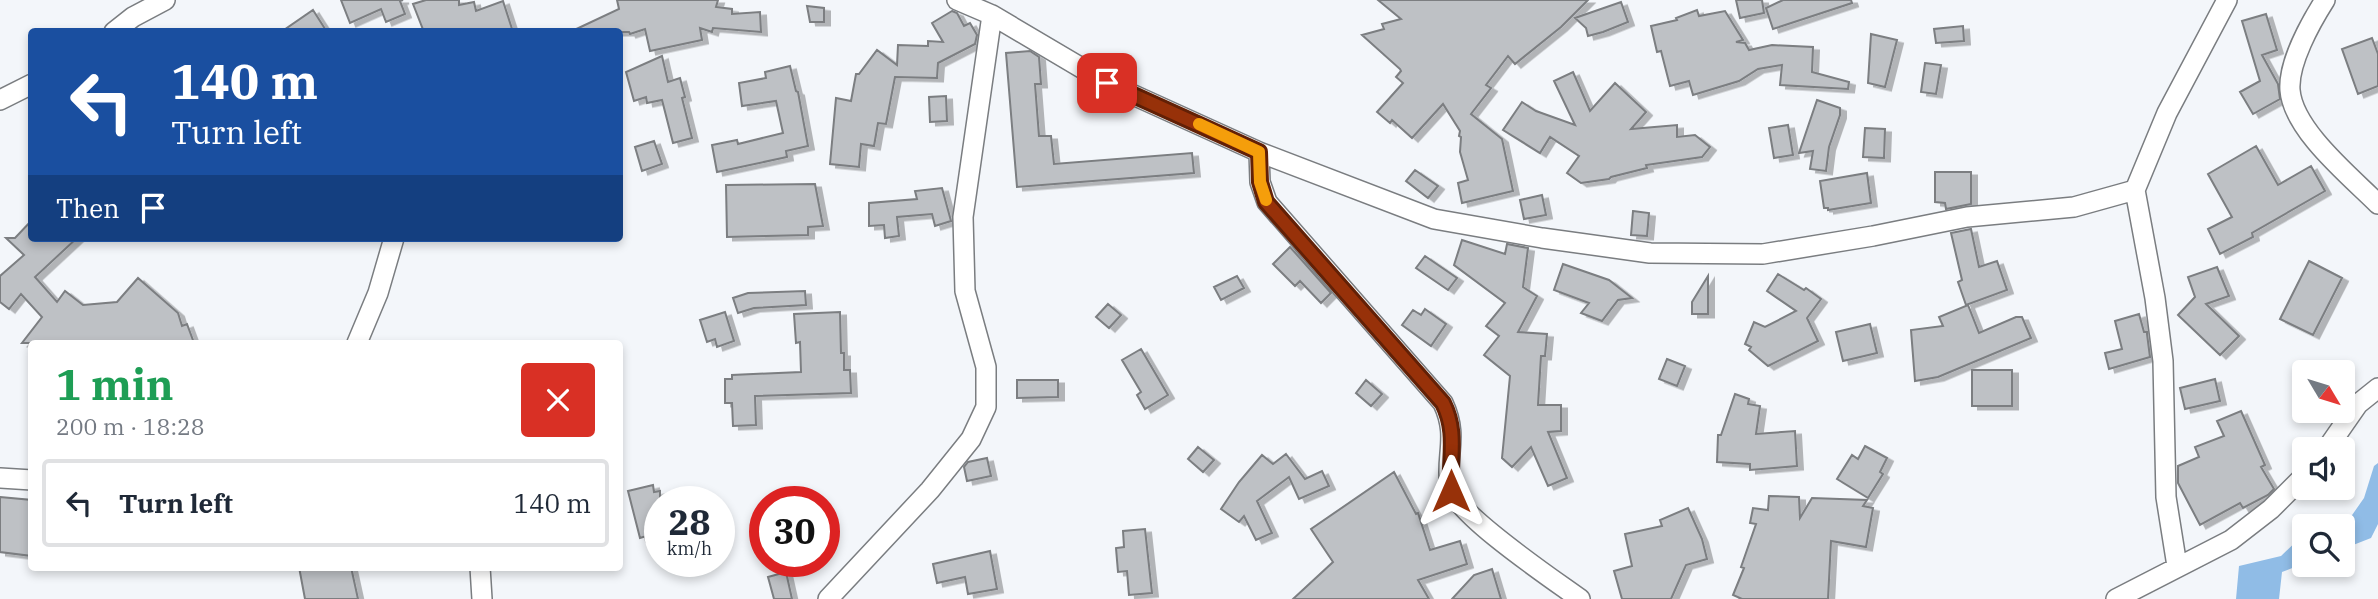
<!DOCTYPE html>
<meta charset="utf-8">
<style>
body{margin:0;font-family:"IBM Plex Serif",serif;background:#f6f6f7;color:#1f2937;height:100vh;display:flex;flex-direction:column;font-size:26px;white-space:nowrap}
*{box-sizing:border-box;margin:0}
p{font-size:23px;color:#747a83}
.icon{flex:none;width:38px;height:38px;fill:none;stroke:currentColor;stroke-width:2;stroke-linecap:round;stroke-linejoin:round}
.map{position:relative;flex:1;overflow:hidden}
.sheet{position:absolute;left:28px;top:340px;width:595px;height:231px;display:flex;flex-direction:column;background:#fff;border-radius:7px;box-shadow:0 4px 10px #0003}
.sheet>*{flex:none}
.guide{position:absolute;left:28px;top:28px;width:595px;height:214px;border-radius:7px;box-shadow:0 4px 10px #0003;background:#1a4fa0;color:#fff;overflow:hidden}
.needle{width:46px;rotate:128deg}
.tools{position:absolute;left:2292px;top:360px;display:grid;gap:14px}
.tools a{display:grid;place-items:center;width:63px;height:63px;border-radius:7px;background:#fff;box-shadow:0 4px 10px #0003;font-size:35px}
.speed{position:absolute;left:644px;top:486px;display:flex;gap:14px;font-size:35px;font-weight:700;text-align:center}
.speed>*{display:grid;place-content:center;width:91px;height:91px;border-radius:50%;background:#fff;box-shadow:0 4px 10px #0003;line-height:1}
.speed small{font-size:18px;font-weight:400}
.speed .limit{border:10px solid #d22;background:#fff;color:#111}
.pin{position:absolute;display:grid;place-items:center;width:60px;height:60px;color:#fff;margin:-30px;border-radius:14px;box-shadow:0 4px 10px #0006}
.me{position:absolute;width:77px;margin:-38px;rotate:0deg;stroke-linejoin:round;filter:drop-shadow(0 0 5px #0008)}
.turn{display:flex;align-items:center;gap:24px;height:147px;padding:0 28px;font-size:32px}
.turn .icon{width:91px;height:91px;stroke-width:2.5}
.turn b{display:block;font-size:49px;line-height:60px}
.then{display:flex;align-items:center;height:66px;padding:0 28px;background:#0003;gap:14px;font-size:26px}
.round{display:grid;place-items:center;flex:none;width:74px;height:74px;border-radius:7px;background:#f6f6f7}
.headline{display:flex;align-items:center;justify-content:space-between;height:119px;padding:0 28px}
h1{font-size:42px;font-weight:800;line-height:52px;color:#1e9e55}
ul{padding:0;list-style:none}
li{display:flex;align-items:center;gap:21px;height:88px;margin:0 14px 10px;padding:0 14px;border:4px solid #e0e1e3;border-radius:7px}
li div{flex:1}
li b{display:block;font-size:26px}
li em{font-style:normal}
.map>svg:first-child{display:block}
.forest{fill:#90bce6}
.building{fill:#bec1c5;stroke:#7b7e81;stroke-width:2;filter:url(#shadow)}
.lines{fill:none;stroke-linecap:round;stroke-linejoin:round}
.minor-casing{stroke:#7a7d80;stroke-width:22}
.minor{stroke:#fff;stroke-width:19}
.route-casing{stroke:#622006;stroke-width:18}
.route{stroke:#973109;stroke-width:12}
.slow{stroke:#f59e0b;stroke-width:12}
</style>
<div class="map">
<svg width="2378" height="599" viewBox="0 0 2378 599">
<defs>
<filter id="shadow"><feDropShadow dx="6" dy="3.5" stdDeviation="0" flood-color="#0004"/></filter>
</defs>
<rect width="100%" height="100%" fill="#f3f6fa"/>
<!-- forest -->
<path class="forest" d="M2378,463V524L2371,538L2343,549V528L2364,498L2374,466Z
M2305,533V563L2282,572L2279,599H2236L2239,566L2281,556Z"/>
<!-- building -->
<path class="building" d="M341,0H403L400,1L405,14L386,22L381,9L350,23Z
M426,0H459V5L474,2L476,11L503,1L513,32H424L413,4Z
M617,0H718L716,7L732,9V14L760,12L761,32L713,28L712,32L700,28L702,40L650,51L645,29L630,34L629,32H570L619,9Z
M1378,0H1588L1561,27L1515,64L1508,56L1486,85L1491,88L1471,114L1502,139L1513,191L1462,203L1458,183L1468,180L1460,152L1461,137L1459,136L1460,131L1443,104L1412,138L1392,120L1390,123L1377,112L1403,83L1396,77L1401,71L1400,69L1362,35L1384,29L1382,24L1401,19Z
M1736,0H1762L1764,13L1740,18Z
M1783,0H1851L1852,3L1773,29L1766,8Z
M1621,2L1628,22L1603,32L1588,36L1586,28L1575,18Z
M807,6L824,8V22H810Z
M313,10L327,32H281Z
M1697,10L1699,16L1725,11L1743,40L1736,42L1745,43L1749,50L1772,45L1813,47L1812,72L1849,82L1848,89L1780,85L1782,65L1758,69L1739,81L1693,95L1689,81L1670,86L1661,51L1657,52L1651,26L1677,20L1676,18Z
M952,11L957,13L964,26L970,23L977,35L975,44L938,63L937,78L895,77L886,124L878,123L874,146L861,144L859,167L830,164L836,98L851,101L856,74H859L877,50L897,65L898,45L928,46V41L943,42L932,23Z
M2266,14L2277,50L2262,55L2278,84L2280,99L2253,114L2240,92L2260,81L2242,21Z
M1963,26L1964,41L1936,43L1934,29Z
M1871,34L1897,40L1885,87L1868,83Z
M2372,38L2378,54V86L2358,94L2342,49Z
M1030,51L1039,57L1041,84H1035L1039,136H1051L1054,164L1192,153L1194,173L1017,187L1006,53Z
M662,56L668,82L680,78L685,97L682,98L692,138L673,143L662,100L647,103L646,97L634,101L626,72Z
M1925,63L1941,65L1936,94L1921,92Z
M790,66L796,91L798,92L808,146L786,151L787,157L717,172L712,145L737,140L738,144L783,133L776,101L742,106L739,83L766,78L765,72Z
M1573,72L1590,111L1615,83L1646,112L1631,129L1677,125V137L1695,135L1710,147L1702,157L1646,165L1647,168L1611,177L1609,179L1581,183L1567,173L1579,156L1550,137L1540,153L1503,130L1522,102L1536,111L1575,125L1554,81Z
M946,96L947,121L930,122L929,97Z
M1817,100L1840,108V115L1829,147L1826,171L1810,169L1813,151L1799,153Z
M1788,125L1793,155L1774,158L1769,128Z
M1865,128L1885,129L1884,158L1863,157Z
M654,141L662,164L642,171L635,147Z
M2256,146L2278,185L2311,166L2325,191L2252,233L2253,237L2220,254L2208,229L2232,217L2208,174Z
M1415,170L1438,186L1428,198L1406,181Z
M1935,172H1971V204L1946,209L1945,203L1935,202Z
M1867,173L1871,203L1828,210V208H1824L1820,181Z
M815,184L823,226L808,227V235L727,237L726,185Z
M942,188L951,221L935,226L932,214L897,217L899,236L885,238L884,225L869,226V203L917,199L915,191Z
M1542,195L1546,215L1524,219L1520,200Z
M1633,211L1649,213L1647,236L1631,235Z
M32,220V238H77L35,277L57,302L65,291L83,305L117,302L138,278L178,313L182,326L187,324L194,343H22L42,317L21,294L9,309L0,302V276L24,255L6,238H15Z
M1971,229L1979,267L1997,261L2007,290L1966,305L1958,282L1962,280L1951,233Z
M1462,240L1505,254L1507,244L1528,248L1523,287L1537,296L1518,332L1547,334L1545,356H1541L1538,405H1561V431L1548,432L1567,478L1548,486L1531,447L1512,467L1502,458L1510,376L1484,355L1499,336L1486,326L1505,303L1454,265Z
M1290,247L1331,293L1321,303L1300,281L1295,286L1273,264Z
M1425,256L1457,278L1448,290L1416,268Z
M2309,261L2342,278L2313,335L2280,319Z
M1563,264L1609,280L1632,298L1618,300L1602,321L1581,313L1589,303L1554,290Z
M2217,267L2229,296L2206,304L2239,336L2220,355L2178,315L2195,297L2188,277Z
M1778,274L1804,290L1806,288L1821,299L1807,318L1818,341L1768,366L1749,350L1751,347L1745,344L1754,322L1765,327L1796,311L1767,291Z
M1237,276L1244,288L1221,300L1214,287Z
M1708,276V314H1692V302Z
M805,291L806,305L754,308L738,313L733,298L748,293Z
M1108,304L1121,315L1109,328L1096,317Z
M1968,305L1979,333L2016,317H2022L2031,338L1938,377L1915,381L1911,330L1943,326L1939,317Z
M1425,309L1446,324L1431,346L1402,325L1413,310L1421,315Z
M725,312L734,341L717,347L715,339L707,342L700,320Z
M840,312L841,353H844V370H850L851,393L755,396L756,425L733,426L732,403H725V379H732V375L801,372L800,342L796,343L794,314Z
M2139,314L2144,332H2147V334L2150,357L2109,369L2105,353L2122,349L2115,321Z
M1870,324L1877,353L1843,361L1836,332Z
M1141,349L1168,395L1145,409L1137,395L1141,392L1122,360Z
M1667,359L1685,366L1677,386L1659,379Z
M1972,370H2012V406H1972Z
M2215,379L2220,401L2185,409L2180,388Z
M1017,380H1058V397L1017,398Z
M1366,380L1382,394L1371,406L1356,393Z
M1735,394L1749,399L1748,404L1760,406L1756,434L1795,431L1797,466L1750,470V464L1717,462L1718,435H1721Z
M2241,411L2265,465L2261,467L2274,489L2268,495L2243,508L2240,503L2200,525L2178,483V466L2199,457L2195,447L2224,436L2217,421Z
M1865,446L1887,458L1880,472L1883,474L1868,498L1837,479L1852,455L1858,459Z
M1198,447L1214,460L1203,472L1188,459Z
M1286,454L1305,479L1322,471L1329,486L1299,499L1289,477L1257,501L1272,533L1256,540L1244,516L1239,522L1221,509L1239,482L1262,455L1273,464Z
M987,458L991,476L967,481L964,467L968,462Z
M1394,472L1416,514L1418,513L1430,550L1460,541L1467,564L1418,580L1429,599H1293L1333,562L1311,529Z
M653,485L654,492L660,491V532L640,538L628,491Z
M1769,496L1799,497L1800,518L1812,498L1867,500L1863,506L1873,508L1866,547L1831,541L1828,599H1742L1733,595L1744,568L1741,567L1756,524L1750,523L1753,508L1768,510Z
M0,497L32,500V556L0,552Z
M1688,508L1702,539L1707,559L1686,565L1671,599H1622L1614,571L1632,566L1625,534L1662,526L1660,520Z
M1145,529L1152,593L1129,595L1127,571L1118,572L1116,548L1124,547L1123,531Z
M990,551L997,589L968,594L965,577L937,583L933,564Z
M299,567H351L358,599H305Z
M1492,569L1501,599H1452L1474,575Z
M786,572L792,599H774L768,577Z"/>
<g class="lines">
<!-- minor casing -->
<g class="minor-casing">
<path id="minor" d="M957,0L992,15L1107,83L1259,152L1434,219L1542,238L1650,253L1763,254L1873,236L1967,217L2074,207L2135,190
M2325,0C2311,22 2288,63 2290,90C2293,130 2350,176 2378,204
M114,32L133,17L165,0
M0,100L32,84
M1259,152L1260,182L1267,202L1443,403C1459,437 1445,455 1450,487C1455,514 1554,580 1580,599
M357,343L378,293L394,238
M2326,450L2358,404L2378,388
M0,478L32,480
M2177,566L2166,497L2163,361L2155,298L2135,190L2167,113L2227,0
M480,567L482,599
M828,599L930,490L971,439L986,407V367L965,291L963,217L992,15
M2116,599L2231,540L2271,509L2305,475"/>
</g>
<!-- minor -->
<use href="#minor" class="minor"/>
</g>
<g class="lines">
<!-- route casing -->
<g class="route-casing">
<path id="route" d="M1107,83L1259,152L1260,182L1266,202L1443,403C1458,433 1449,458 1451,491"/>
</g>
<!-- route -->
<use href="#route" class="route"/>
<!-- slow -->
<path class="slow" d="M1199,124L1259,152L1260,182L1266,200"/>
</g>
</svg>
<div class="tools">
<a><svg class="needle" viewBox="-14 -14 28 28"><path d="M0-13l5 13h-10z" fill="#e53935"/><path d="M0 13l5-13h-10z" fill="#747a83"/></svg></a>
<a><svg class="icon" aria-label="sound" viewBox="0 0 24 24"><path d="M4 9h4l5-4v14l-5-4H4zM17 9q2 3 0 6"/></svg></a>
<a><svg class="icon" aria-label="search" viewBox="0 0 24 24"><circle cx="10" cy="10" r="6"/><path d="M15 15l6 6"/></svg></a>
</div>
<div class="speed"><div>28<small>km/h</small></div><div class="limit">30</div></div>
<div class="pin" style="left:1107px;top:83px;background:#d93025"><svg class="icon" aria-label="arrive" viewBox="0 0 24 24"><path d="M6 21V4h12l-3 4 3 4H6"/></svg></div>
<svg class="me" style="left:1451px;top:491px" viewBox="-20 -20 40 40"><path d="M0-17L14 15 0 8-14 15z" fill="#973109" stroke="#fff" stroke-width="4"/></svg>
<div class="guide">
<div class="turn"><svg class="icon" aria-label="left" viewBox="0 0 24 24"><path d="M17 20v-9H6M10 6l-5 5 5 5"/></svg><div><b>140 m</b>Turn left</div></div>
<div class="then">Then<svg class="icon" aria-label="arrive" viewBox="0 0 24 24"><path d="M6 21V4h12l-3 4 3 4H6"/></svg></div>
</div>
<section class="sheet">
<div class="headline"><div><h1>1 min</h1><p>200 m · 18:28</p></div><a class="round" style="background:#d93025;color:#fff"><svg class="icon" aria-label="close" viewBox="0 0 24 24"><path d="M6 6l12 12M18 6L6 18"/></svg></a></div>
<ul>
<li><svg class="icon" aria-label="left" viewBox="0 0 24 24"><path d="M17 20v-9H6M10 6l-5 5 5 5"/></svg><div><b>Turn left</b></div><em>140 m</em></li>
</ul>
</section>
</div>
